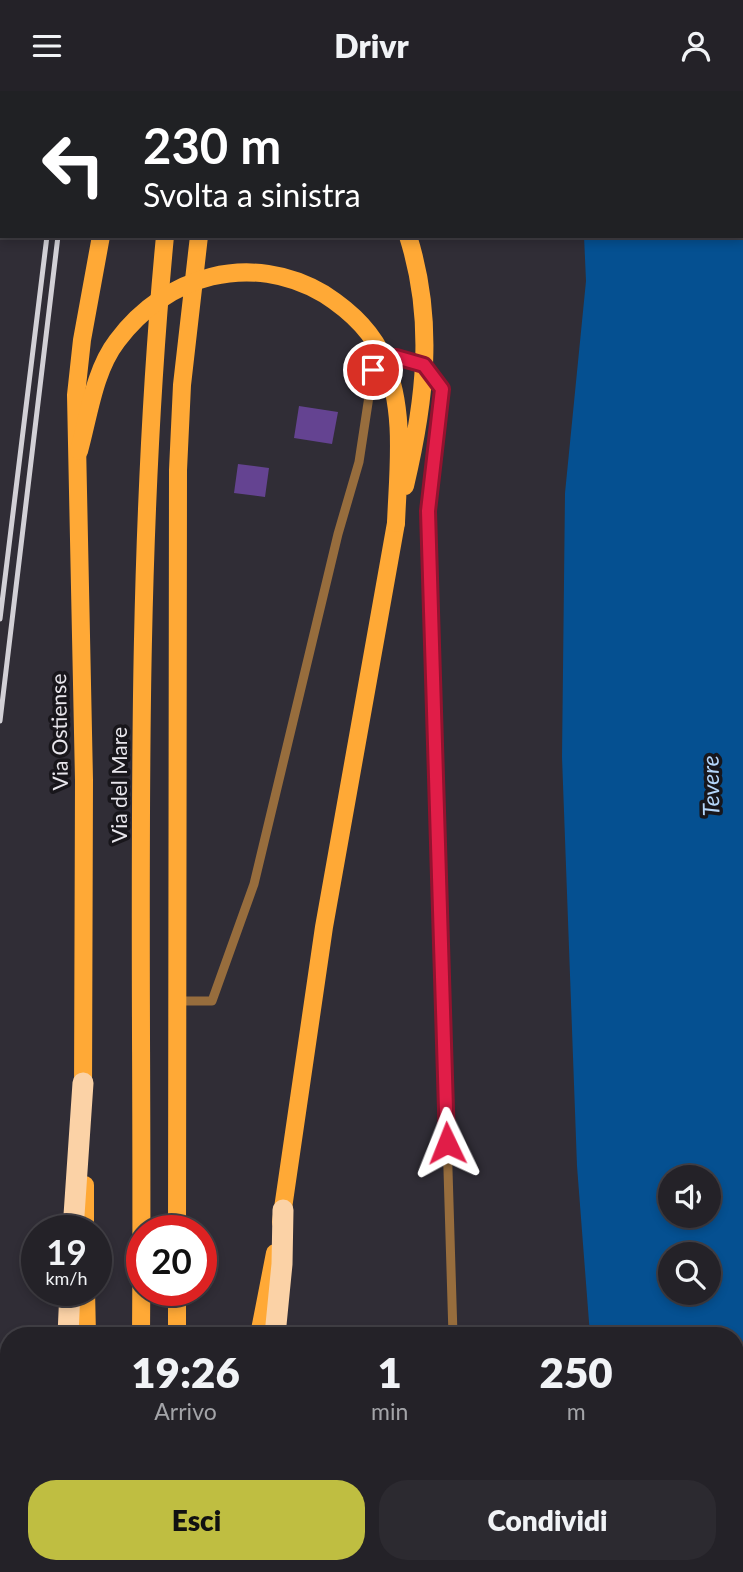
<!DOCTYPE html>
<html lang="it">
<style>
body{margin:0;font-family:Lato,sans-serif;background:#2c2a30;color:#f1f3f6;height:100vh;display:flex;flex-direction:column;font-size:26px;white-space:nowrap}
*{box-sizing:border-box;margin:0}
p{font-size:23px;color:#a3a4a8}
.icon{flex:none;width:38px;height:38px;fill:none;stroke:currentColor;stroke-width:2;stroke-linecap:round;stroke-linejoin:round}
.map{position:relative;flex:1;overflow:hidden}
.drawer{position:absolute;left:0px;top:1236px;width:744px;height:247px;display:flex;flex-direction:column;background:#242228;border-radius:28px 28px 0 0;box-shadow:0 4px 10px #0003,0 0 0 2px #413f45}
.drawer>*{flex:none}
.hud{position:absolute;left:0px;top:0px;width:744px;height:147px;box-shadow:0 4px 10px #0003,0 0 0 2px #413f45;background:#202124;color:#fff;overflow:hidden}
.controls{position:absolute;left:658px;top:1074px;display:grid;gap:14px}
.controls a{display:grid;place-items:center;width:63px;height:63px;border-radius:50%;background:#242228;box-shadow:0 4px 10px #0003,0 0 0 2px #413f45;font-size:35px}
.speed{position:absolute;left:21px;top:1124px;display:flex;gap:14px;font-size:35px;font-weight:700;text-align:center}
.speed>*{display:grid;place-content:center;width:91px;height:91px;border-radius:50%;background:#242228;box-shadow:0 4px 10px #0003,0 0 0 2px #413f45;line-height:1}
.speed small{font-size:18px;font-weight:400}
.speed .limit{border:10px solid #d22;background:#fff;color:#111}
.pin{position:absolute;display:grid;place-items:center;width:60px;height:60px;color:#fff;margin:-30px;border:4px solid #fff;border-radius:50%;box-shadow:0 2px 7px #0007}
.me{position:absolute;width:77px;margin:-38px;rotate:358deg;stroke-linejoin:round;filter:drop-shadow(0 0 5px #0008)}
.turn{display:flex;align-items:center;gap:24px;height:147px;padding:0 28px;font-size:32px}
.turn .icon{width:91px;height:91px;stroke-width:2.5}
.turn b{display:block;font-size:49px;line-height:60px}
.eta{display:flex;justify-content:space-evenly;align-items:center;height:119px;text-align:center}
.eta b{font-size:42px;font-weight:800;line-height:49px}
.action{display:flex;gap:14px;margin-top:auto;padding:14px 28px}
.action a{flex:1;height:80px;border-radius:28px;background:#bfbe41;color:#111;font-size:28px;font-weight:800;line-height:80px;text-align:center}
.action a+a{background:#2c2a30;color:#f1f3f6}
header{display:flex;justify-content:space-between;align-items:center;height:91px;padding:0 28px;background:#242228;font-size:32px;font-weight:800}
.map>svg:first-child{display:block}
.water{fill:#055091;fill-rule:evenodd}
.building{fill:#644391}
.lines{fill:none;stroke-linecap:round;stroke-linejoin:round}
.service{stroke:#976d3d;stroke-width:9}
.primary{stroke:#ffa936;stroke-width:18}
.motorway{stroke:#fbd2a6;stroke-width:21}
.rail{stroke:#d2d0d6;stroke-width:5}
.primary-bridge{stroke:#ffa936;stroke-width:18}
.route-casing{stroke:#92132f;stroke-width:18}
.route{stroke:#e11d48;stroke-width:12}
.labels{text-anchor:middle;stroke-width:7;stroke-linejoin:round;paint-order:stroke}
.street-label{font-size:21px;fill:#e8e6ec;stroke:#18161b}
.water-label{font-size:23px;font-style:italic;fill:#b5d6fa;stroke:#18161b}
</style>
<header><svg class="icon" aria-label="menu" viewBox="0 0 24 24"><path d="M4 6h16M4 12h16M4 18h16"/></svg>Drivr<svg class="icon" aria-label="person" viewBox="0 0 24 24"><circle cx="12" cy="8" r="4"/><path d="M4 21q1-7 8-7t8 7"/></svg></header>
<div class="map">
<svg width="743" height="1481" viewBox="0 0 743 1481">
<rect width="100%" height="100%" fill="#302d36"/>
<!-- water -->
<path class="water" d="M578,0H743V1481H622L621,1474H735V1244H590L577,1075L562,666L565,402L586,190L584,145H742V2ZM670,1087H709V1125H670ZM670,1164H709V1202H670Z"/>
<!-- building -->
<path class="building" d="M299,315L338,321L332,353L294,347Z
M238,373L269,377L265,406L234,402Z"/>
<g class="lines">
<!-- service -->
<path class="service" d="M177,910H212L254,793L338,443L359,371L373,279L396,266L424,273L442,298L428,420L453,1244
M459,1474L460,1481
M588,1481L591,1474"/>
<!-- primary -->
<path class="primary" d="M335,0L336,2
M127,2V0
M181,2L182,0
M221,2V0
M83,1003L84,689L76,304L82,249L101,145
M85,1094V1139
M281,1131L324,836L396,432
M177,1139L178,379L182,294L199,145
M86,1199L87,1244
M141,1244C144,878 130,510 165,145
M177,1244V1199
M259,1244L275,1162
M88,1481V1474
M136,1481L137,1474
M172,1481V1474
M220,1481L221,1474"/>
<!-- motorway -->
<path class="motorway" d="M73,1139L83,992
M68,1244L70,1199
M275,1244L282,1173L283,1119
M270,1474L272,1481
M20,1481L23,1474"/>
<!-- rail -->
<path class="rail" d="M62,2L63,0
M74,2L75,0
M0,528L47,145
M0,630L58,145"/>
<!-- primary-bridge -->
<path class="primary-bridge" d="M79,360C89,324 94,280 117,250C166,184 251,160 324,203C349,219 373,241 384,269C406,319 398,379 396,432
M405,395C425,310 435,230 408,145"/>
</g>
<g class="lines">
<!-- route casing -->
<g class="route-casing">
<path id="route" d="M373,279L396,266L424,274L442,298L428,420L447,1052"/>
</g>
<!-- route -->
<use href="#route" class="route"/>
</g>
<g class="labels">
<!-- street labels -->
<g class="street-label">
<text transform="translate(60 641) rotate(-91)" y="7">Via Ostiense</text>
<text transform="translate(120 694) rotate(-90)" y="7">Via del Mare</text>
</g>
<!-- water labels -->
<g class="water-label">
<text transform="translate(711 695) rotate(-91)" y="8">Tevere</text>
</g>
</g>
</svg>
<div class="controls">
<a><svg class="icon" aria-label="sound" viewBox="0 0 24 24"><path d="M4 9h4l5-4v14l-5-4H4zM17 9q2 3 0 6"/></svg></a>
<a><svg class="icon" aria-label="search" viewBox="0 0 24 24"><circle cx="10" cy="10" r="6"/><path d="M15 15l6 6"/></svg></a>
</div>
<div class="speed"><div>19<small>km/h</small></div><div class="limit">20</div></div>
<div class="pin" style="left:373px;top:279px;background:#d93025"><svg class="icon" aria-label="arrive" viewBox="0 0 24 24"><path d="M6 21V4h12l-3 4 3 4H6"/></svg></div>
<svg class="me" style="left:447px;top:1052px" viewBox="-20 -20 40 40"><path d="M0-17L14 15 0 8-14 15z" fill="#e11d48" stroke="#fff" stroke-width="4"/></svg>
<div class="hud">
<div class="turn"><svg class="icon" aria-label="left" viewBox="0 0 24 24"><path d="M17 20v-9H6M10 6l-5 5 5 5"/></svg><div><b>230 m</b>Svolta a sinistra</div></div>
</div>
<section class="drawer">
<div class="eta">
<div><b>19:26</b><p>Arrivo</p></div>
<div><b>1</b><p>min</p></div>
<div><b>250</b><p>m</p></div>
</div>
<div class="action"><a>Esci</a><a>Condividi</a></div>
</section>
</div>
